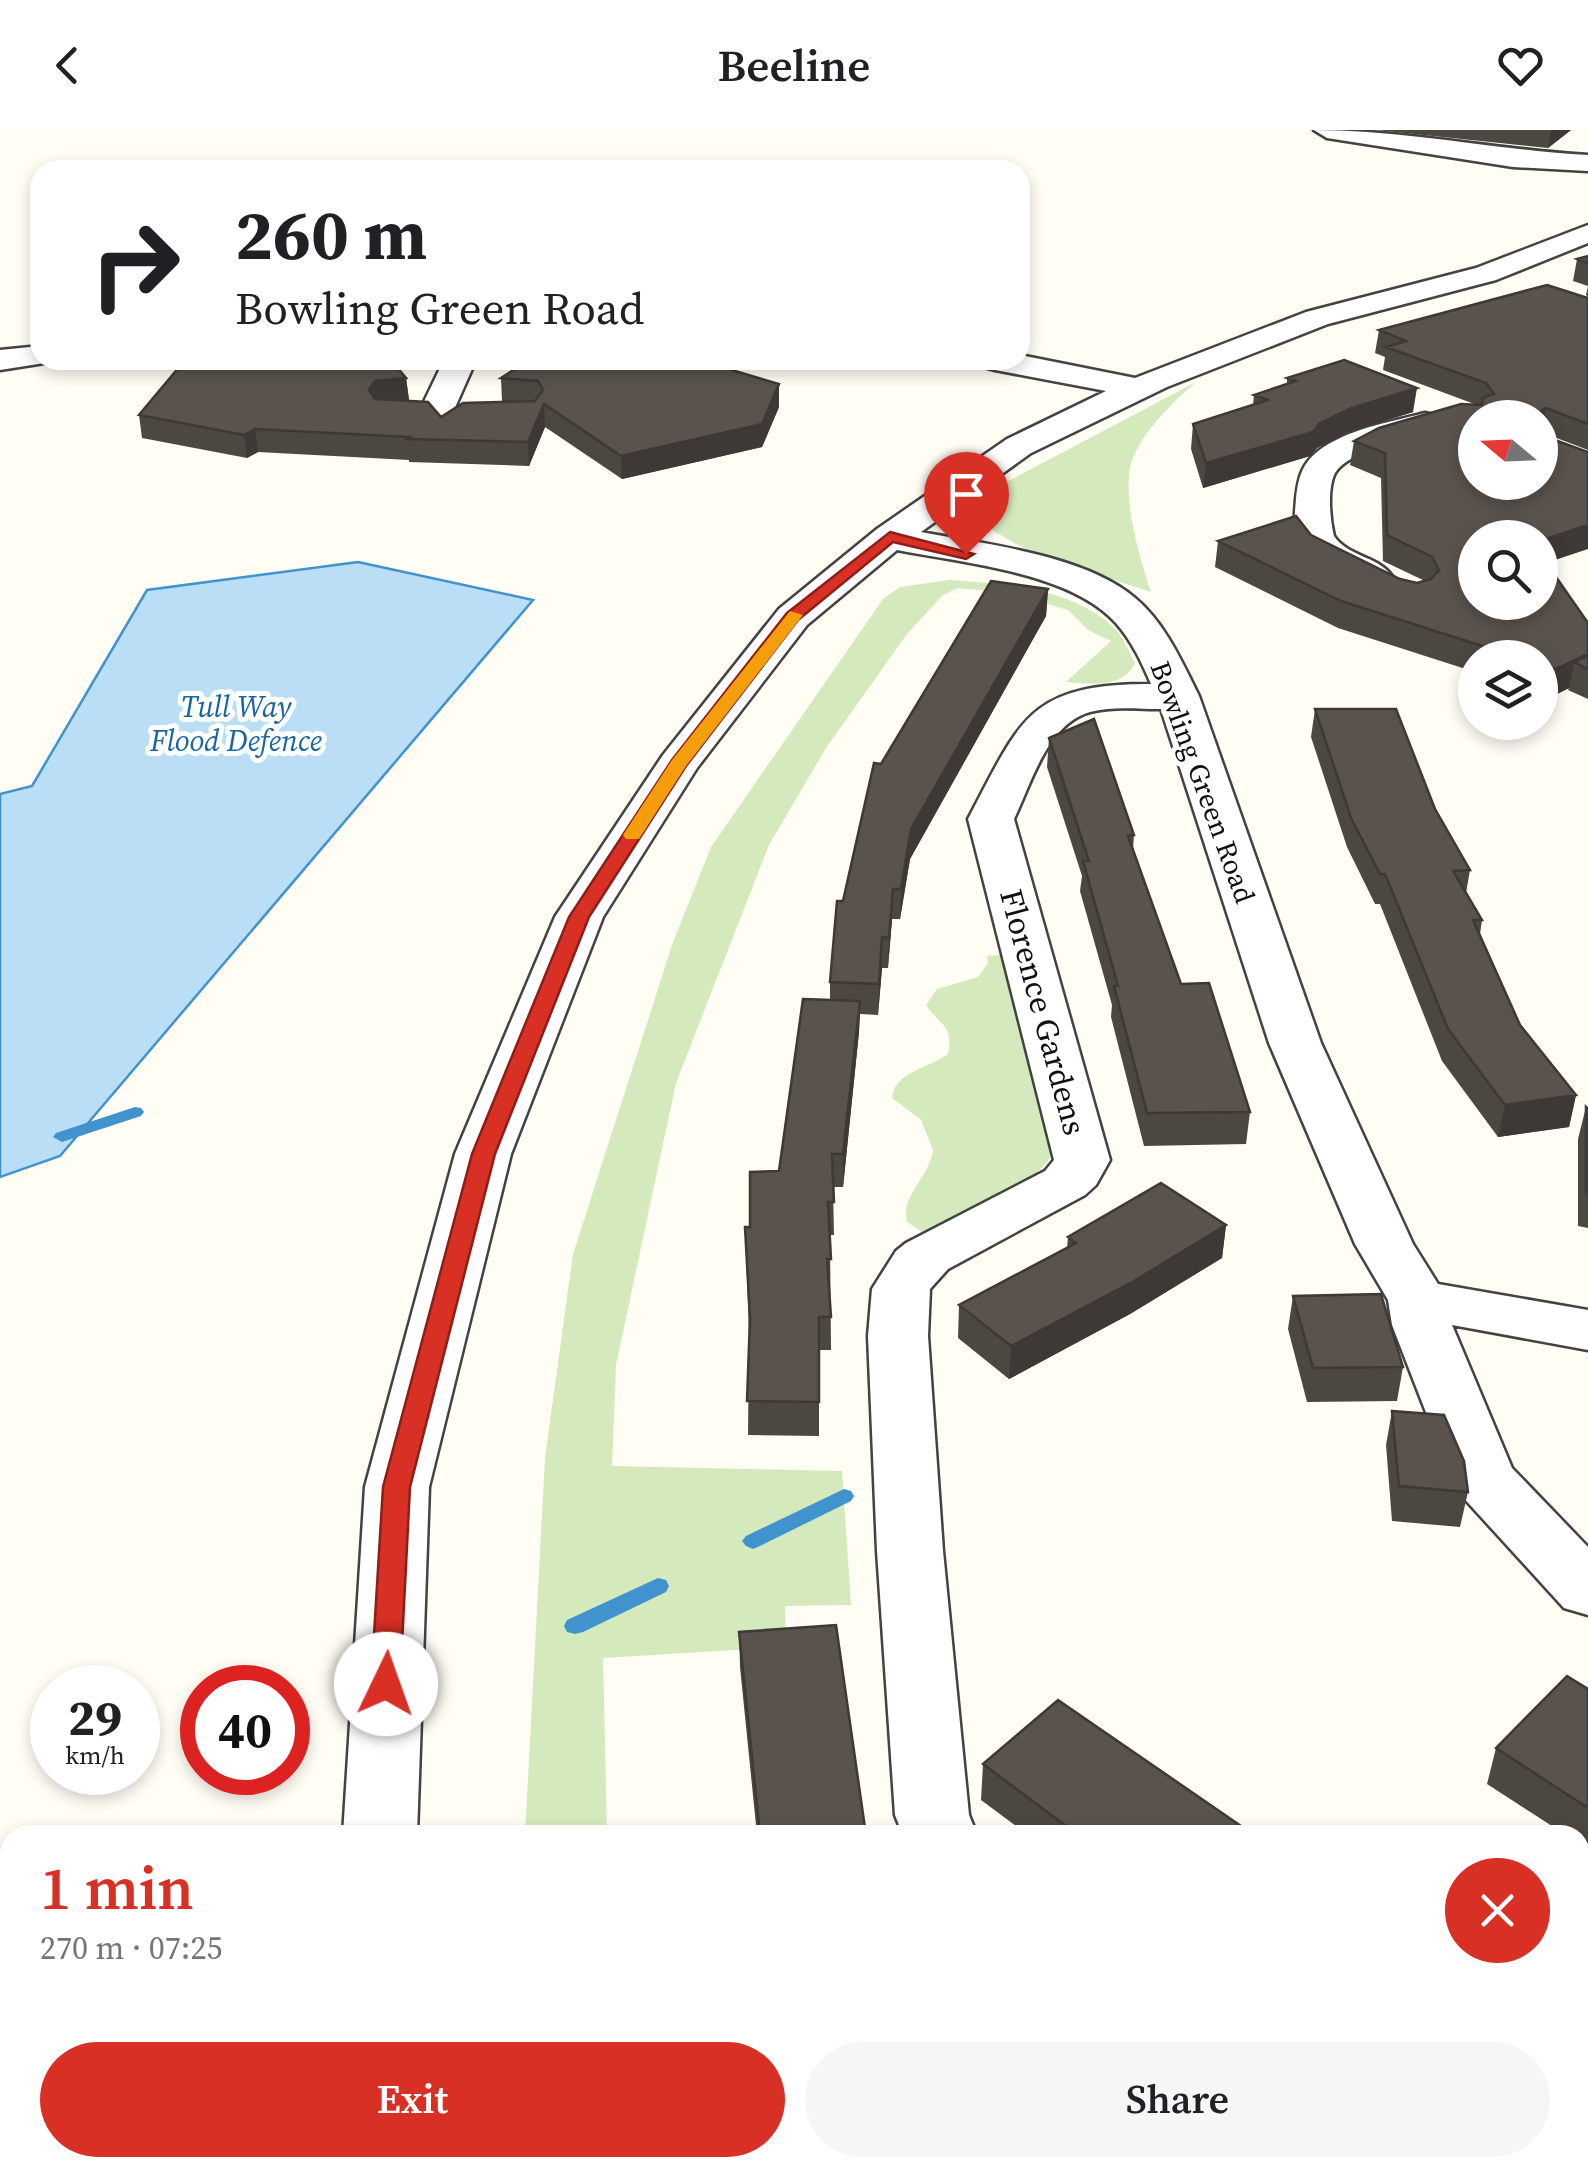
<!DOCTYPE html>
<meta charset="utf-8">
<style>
body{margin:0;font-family:"Source Serif 4",serif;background:#f6f6f6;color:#202124;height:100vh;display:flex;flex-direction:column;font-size:38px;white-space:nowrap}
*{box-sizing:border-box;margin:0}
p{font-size:32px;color:#757577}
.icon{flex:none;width:55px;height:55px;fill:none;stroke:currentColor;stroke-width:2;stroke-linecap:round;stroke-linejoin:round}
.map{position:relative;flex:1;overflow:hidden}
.sheet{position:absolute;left:0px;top:1695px;width:1590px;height:352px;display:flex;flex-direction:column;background:#fff;border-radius:30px 30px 0 0;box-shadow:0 5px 15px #0003}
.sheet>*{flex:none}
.top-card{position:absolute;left:30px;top:30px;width:1000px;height:210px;border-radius:30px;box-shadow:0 5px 15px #0003;background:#fff;color:#202124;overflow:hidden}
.needle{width:65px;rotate:289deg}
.tools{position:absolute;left:1458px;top:270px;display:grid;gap:20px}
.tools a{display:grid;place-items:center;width:100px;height:100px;border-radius:50%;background:#fff;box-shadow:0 5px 15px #0003;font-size:50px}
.speed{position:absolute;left:30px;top:1535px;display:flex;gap:20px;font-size:50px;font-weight:700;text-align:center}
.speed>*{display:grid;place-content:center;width:130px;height:130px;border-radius:50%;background:#fff;box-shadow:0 5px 15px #0003;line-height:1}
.speed small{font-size:25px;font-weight:400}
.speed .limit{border:15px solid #d22;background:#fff;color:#111}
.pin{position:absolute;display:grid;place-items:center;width:85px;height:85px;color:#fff;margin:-102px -42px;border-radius:50% 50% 50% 0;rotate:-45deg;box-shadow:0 0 10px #0007}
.pin .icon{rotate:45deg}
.me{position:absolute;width:110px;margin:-55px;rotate:3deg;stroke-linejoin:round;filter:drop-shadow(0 0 8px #0008)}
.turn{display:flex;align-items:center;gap:35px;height:210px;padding:0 40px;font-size:45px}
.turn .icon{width:130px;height:130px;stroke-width:2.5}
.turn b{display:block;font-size:70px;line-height:85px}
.round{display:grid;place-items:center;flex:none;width:105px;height:105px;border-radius:52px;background:#f6f6f6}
.overview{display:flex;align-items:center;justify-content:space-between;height:170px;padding:0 40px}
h1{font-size:60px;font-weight:600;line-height:75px;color:#d93025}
.button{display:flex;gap:20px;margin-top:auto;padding:20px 40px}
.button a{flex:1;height:115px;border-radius:60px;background:#d93025;color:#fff;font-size:40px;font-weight:600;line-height:115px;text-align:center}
.button a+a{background:#f6f6f6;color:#202124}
header{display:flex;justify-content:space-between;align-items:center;height:130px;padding:0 40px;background:#fff;font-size:45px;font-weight:600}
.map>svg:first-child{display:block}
.green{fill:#d4eabd}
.water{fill:#b9def6;stroke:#4093cd;stroke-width:2.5}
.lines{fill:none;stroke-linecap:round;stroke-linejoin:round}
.stream{fill:#4093cd;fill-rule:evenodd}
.minor-casing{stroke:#434343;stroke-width:5}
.minor{fill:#fff;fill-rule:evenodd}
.wall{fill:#4d4742}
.shaded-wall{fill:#3e3936}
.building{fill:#59524d;stroke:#3e3936;stroke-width:2.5;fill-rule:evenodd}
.route{fill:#d93025;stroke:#8d1f18;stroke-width:2.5}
.slow{fill:#f59e0b}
.labels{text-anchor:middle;stroke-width:10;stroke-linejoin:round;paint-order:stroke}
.far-street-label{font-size:28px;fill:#101010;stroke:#fff}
.far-water-label{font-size:30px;font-style:italic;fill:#1965a3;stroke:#fff}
.street-label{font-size:32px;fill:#101010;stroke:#fff}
</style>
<header><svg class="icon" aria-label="back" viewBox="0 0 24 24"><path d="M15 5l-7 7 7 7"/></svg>Beeline<svg class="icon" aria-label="heart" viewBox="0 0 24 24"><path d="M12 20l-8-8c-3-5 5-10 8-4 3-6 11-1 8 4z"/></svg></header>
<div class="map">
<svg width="1588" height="2046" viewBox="0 0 1588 2046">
<rect width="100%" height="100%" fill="#fffdf4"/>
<!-- green -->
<path class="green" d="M1196,252C1171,274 1131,311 1129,346C1126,381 1140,429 1151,462C1097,443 1015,425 974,385L978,373L1001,355Z
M949,450C1004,454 1073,457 1115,499C1124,508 1129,522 1135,533C1122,559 1091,554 1066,552L1111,511L1088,500L1068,480L1009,463L958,458L943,465L907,504L826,618L769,715L676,953L616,1235L612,1336L842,1341L851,1475L785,1476L786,1517L603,1528L607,1705H525L545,1328L573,1124L673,812L711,717L883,469L900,457Z
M1008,824L1053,1022C1039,1056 958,1085 924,1103L907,1092C900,1066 929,1048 933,1020L921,990L892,968C894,942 929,938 948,924C954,894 940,897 926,875L937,859L978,847L988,833L987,826Z
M1142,2038H1264L1279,2046H1135Z"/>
<!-- water -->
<path class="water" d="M358,432L533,470L60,1026L0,1047V664L32,656L147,460Z"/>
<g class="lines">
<!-- stream -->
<path class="stream" d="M135,977L141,978L144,982L141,986L62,1012L53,1007L56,1003Z
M844,1359L851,1361L854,1366L851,1371L760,1416L753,1419L746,1416L742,1411L746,1406Z
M658,1448L666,1450L669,1456L666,1462L583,1502L575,1504L567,1502L564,1496L567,1490Z"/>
<!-- minor casing -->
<g class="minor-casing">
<path id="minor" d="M1314,0C1406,0 1496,20 1588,25V41L1513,37L1327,8Z
M1588,95V113L1496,150L1328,194L1167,257L1031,323L921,402C985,414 1085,425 1135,468C1165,493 1182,532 1199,566L1321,913L1413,1114L1438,1154L1588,1180V1220L1452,1195L1512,1338L1588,1417V1485L1564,1478L1461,1365L1452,1349L1392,1195L1388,1170L1355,1114L1269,913L1161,579C1138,579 1112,576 1090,582C1047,594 1031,654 1014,689L1110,1030L1096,1055L1085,1065L948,1139L930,1159L928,1206L943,1421L969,1685L977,1705H903L895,1685L877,1421L868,1206L872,1159L896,1121L906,1113L1045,1041L1054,1030L968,689C1021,589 1028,554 1151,554C1142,533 1132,511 1116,493C1070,442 963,433 897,420L807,495L697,638L603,787L511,1024L429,1357L417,1705H343L365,1357L455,1024L555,787L663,625L779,479L877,399L1007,309L1106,261L995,240L984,237L979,230H1020V225L1135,248L1306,182L1476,138Z
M40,216V230L51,232L0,240V220Z
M444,230H476L453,282L448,289H424L419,282Z
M1425,283L1437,286L1442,293L1437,300C1412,307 1349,320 1335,343C1327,358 1330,390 1334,406C1348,427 1378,426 1392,446L1386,454C1356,462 1309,438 1298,407C1293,395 1295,382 1296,369C1298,350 1301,335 1317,322C1346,299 1390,292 1425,283Z
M331,2038H415V2046H331Z"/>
</g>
<!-- minor -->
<use href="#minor" class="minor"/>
</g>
<!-- wall -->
<path class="wall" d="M1376,0H1571L1548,18Z
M1588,126V167L1586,165L1588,156L1573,151L1577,129Z
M1588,168V320L1541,302L1546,433L1588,493V569L1568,560L1569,558L1551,567L1540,563V528H1475V542L1338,498L1215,437L1218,411L1311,405L1400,449L1417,453L1425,451L1383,431L1381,348L1350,335L1354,311L1477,275L1383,240L1385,227L1375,223L1379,200Z
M529,230L779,277L762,317L622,349L545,297L529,336L409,332V330L258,322L247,328L142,308L139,285L406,248L409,270L441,287L502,271L501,248Z
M1287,248L1413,282L1348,302L1317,318L1310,326L1203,358L1191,319L1193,294L1253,275L1254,265L1287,254Z
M1048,459L1046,486L910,729L900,789H892L888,838H882L878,885L860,884L859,902L843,1057H833L834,1105H830L831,1220H819V1306L748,1305L749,1203L745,1097H750L779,1041L830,870V852L843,771L881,634Z
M1315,579L1435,679L1470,740L1466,763L1482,790L1480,804L1520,895L1576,965L1569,997L1498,1007L1442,931L1380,774H1375L1347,717L1311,607Z
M1049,608L1134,705L1133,719L1181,854L1250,982L1246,1014L1144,1016L1111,887L1112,875L1080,761L1082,746L1047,637Z
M1586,977L1588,979V1098L1578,1096V1009Z
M1226,1095L1222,1128L1130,1184L1009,1249L958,1208L959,1175L1067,1118L1068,1107Z
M1293,1166L1403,1237L1397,1271L1307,1272L1288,1199Z
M1392,1281L1468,1362L1460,1397L1392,1391L1386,1315Z
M739,1502L866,1705H757L740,1537Z
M1588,1559V1720L1580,1714V1705H1566L1487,1654L1496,1618Z
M983,1634L1254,1705H1028L981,1670Z
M797,2038H924L925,2046H798Z
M1462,2038H1507L1500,2046H1473Z"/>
<!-- shaded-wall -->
<path class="shaded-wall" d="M1551,0H1571L1548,18Z
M406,248L409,270L377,274L369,260L375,251Z
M779,254V277L762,317L622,349L621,326Z
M1417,258L1413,282L1348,302L1317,318L1310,326L1203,358L1206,333L1320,293L1352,278Z
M544,274L545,297L529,336L528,312Z
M1546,278L1541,302V281Z
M255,299L258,322L247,328L244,305Z
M1588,395V419L1540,435V411Z
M1048,459L1046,486L910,729L900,789L901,759L911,699Z
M1588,524L1574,532L1569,558L1551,567L1556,539Z
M893,759L892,789L888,838L889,808Z
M882,807V838L878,885L879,854Z
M860,871L859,902L843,1057V1024Z
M1576,965L1569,997L1498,1007L1505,975Z
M1226,1095L1222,1128L1130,1184L1009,1249L1011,1216Z
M1496,2038H1507L1500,2046H1494Z"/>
<!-- building -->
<path class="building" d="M1588,126V133L1577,129Z
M1547,155L1588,168V294L1546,278L1541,281V305L1588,322V395L1540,411V408H1475V472H1540V424L1588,493V524L1556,539L1540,534V528H1520L1341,471L1218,411L1296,386L1311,405L1400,449L1417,453L1431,449L1439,440L1432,427L1387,405L1385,323L1354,311L1379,298L1461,274L1482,275L1483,268L1494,264L1486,253L1386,217L1406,211L1379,200ZM1475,288H1540V352H1475Z
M185,230H391L406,248L375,251L369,260L375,269L428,272L441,287L463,273L535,271L543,260L538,251L501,248L529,230H698L779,254L762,294L621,326L544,274L528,312L407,309L410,307L255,299L244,305L139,285Z
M1344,230L1417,258L1352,278L1320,293L1313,302L1206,333L1193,294L1268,270L1254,265L1296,251L1287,248Z
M991,451L1048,459L911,699L901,759H893L889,808L882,807L879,854L830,852L837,771H843L874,633L881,634Z
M1588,526V539L1574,532Z
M1315,579H1396L1435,679L1470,740L1453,741L1482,790H1473L1520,895L1576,965L1505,975L1448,899L1385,744H1380L1351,688Z
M1094,589L1134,705L1128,706L1181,854L1209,853L1250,982L1147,983L1114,856H1118L1083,731H1089L1049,608Z
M803,869L860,871L843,1024H832L834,1072H828L831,1129H827L831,1187H819V1272L747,1271L750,1188L745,1097H750V1042L779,1041Z
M1586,977L1588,979V1064L1586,1063Z
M1161,1053L1226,1095L1134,1151L1011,1216L959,1175L1076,1113L1068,1107Z
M1381,1164L1403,1237L1313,1238L1293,1166Z
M1392,1281L1444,1285L1464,1331L1468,1362L1399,1356Z
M836,1495L866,1705H760L739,1502Z
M1567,1546L1588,1559V1678L1496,1618Z
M1058,1570L1254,1705H1078L983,1634Z
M802,2038H924L925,2046H803Z"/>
<!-- route -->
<path class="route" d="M890,402L974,424L966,429L893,412L798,490L686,636L589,787L495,1024L410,1357L400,1554L396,1562L386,1566L375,1562L371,1554L383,1357L472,1024L569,787L672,630L787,483Z"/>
<!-- slow -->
<path class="slow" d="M790,481L803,485L686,636L639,709H626L623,705L672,630Z"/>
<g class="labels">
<!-- far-street labels -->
<g class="far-street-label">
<text transform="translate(1203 652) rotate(70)" y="10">Bowling Green Road</text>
</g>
<!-- far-water labels -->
<g class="far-water-label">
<text x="236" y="587">Tull Way<tspan x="236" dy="34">Flood Defence</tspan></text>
</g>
<!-- street labels -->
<g class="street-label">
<text transform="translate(1043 882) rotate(75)" y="11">Florence Gardens</text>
</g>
</g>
</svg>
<div class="tools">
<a><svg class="needle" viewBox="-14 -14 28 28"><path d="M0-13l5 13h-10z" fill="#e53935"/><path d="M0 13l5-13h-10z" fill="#757577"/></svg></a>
<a><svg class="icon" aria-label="search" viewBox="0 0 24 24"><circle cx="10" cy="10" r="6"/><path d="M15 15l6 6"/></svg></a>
<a><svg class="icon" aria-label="layers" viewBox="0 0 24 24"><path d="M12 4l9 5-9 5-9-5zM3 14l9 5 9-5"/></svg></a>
</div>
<div class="speed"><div>29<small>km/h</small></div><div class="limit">40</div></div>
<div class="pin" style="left:966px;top:424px;background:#d93025"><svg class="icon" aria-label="arrive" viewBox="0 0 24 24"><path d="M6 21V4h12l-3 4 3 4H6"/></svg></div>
<svg class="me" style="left:386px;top:1554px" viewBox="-20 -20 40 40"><circle r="19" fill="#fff"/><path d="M0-13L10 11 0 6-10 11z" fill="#d93025"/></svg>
<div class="top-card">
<div class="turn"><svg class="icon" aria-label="right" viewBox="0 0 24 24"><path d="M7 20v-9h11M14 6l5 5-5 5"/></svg><div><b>260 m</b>Bowling Green Road</div></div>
</div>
<section class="sheet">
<div class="overview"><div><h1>1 min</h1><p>270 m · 07:25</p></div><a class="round" style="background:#d93025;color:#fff"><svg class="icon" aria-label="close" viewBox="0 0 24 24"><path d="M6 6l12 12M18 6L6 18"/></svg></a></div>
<div class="button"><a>Exit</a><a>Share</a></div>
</section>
</div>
